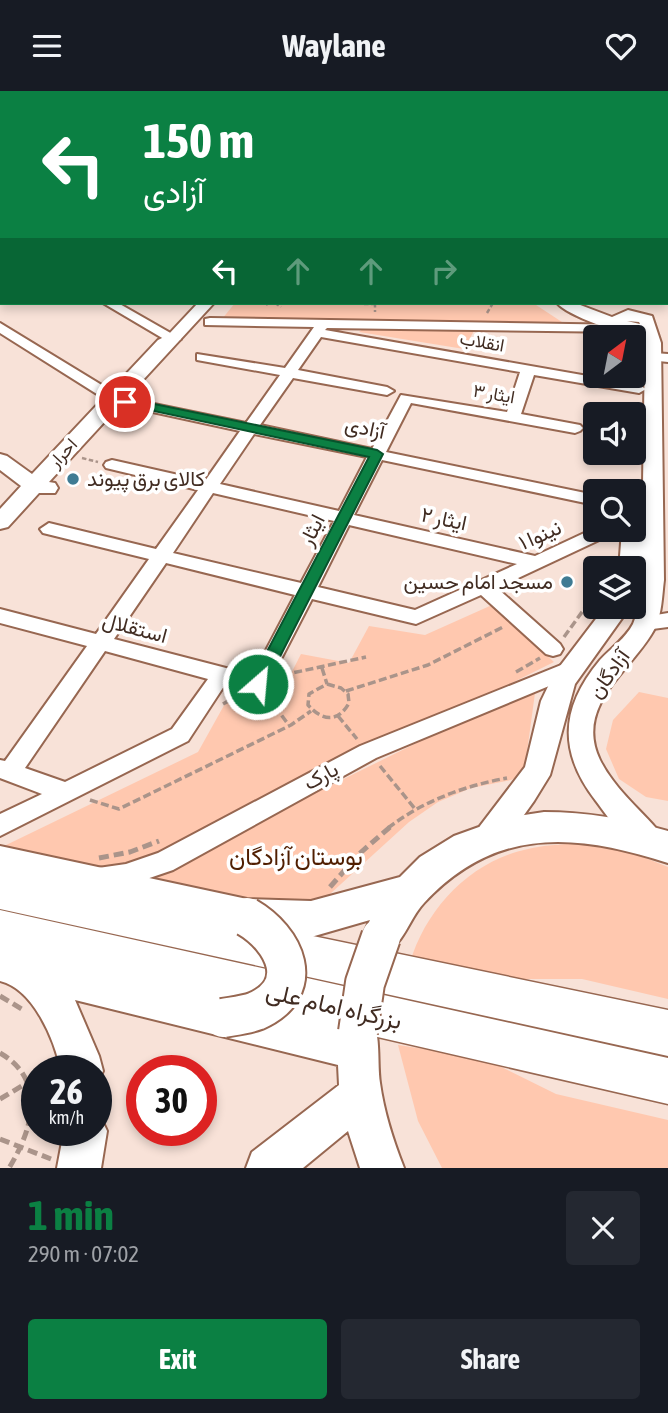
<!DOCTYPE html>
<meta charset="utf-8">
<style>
body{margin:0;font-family:"Asap Condensed",Vazirmatn,sans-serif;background:#242831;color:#f1f3f6;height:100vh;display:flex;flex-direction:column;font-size:26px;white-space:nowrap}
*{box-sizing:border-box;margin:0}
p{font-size:23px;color:#9ea1a6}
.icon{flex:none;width:38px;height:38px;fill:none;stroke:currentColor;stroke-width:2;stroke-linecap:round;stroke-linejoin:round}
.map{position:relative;height:1077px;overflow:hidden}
.drawer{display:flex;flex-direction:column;background:#171b24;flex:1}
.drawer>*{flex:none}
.guide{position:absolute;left:0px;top:0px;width:668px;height:214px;box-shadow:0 4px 10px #0003;background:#0b8043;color:#fff;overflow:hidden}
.needle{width:46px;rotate:32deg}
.controls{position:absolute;left:583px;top:234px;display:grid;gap:14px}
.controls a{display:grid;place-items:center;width:63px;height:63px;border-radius:7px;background:#171b24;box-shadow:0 4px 10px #0003;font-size:35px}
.speed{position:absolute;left:21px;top:964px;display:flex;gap:14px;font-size:35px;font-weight:700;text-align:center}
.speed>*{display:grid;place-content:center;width:91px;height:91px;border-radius:50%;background:#171b24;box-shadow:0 4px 10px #0003;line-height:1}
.speed small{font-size:18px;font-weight:400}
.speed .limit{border:10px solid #d22;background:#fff;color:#111}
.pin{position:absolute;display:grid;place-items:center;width:60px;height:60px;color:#fff;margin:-30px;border:4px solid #fff;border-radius:50%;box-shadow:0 2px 7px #0007}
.me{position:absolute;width:77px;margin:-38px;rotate:27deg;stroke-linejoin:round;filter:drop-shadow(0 0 5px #0008)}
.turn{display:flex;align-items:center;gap:24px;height:147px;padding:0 28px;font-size:32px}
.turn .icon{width:91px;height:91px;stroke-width:2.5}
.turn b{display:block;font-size:49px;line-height:60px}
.lanes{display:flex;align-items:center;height:66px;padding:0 28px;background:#0003;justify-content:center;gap:35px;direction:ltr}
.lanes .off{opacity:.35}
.round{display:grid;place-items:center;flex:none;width:74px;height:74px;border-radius:7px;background:#242831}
.summary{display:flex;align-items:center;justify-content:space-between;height:119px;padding:0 28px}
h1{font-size:42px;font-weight:700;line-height:52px;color:#0b8043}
.cta{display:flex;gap:14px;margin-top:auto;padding:14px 28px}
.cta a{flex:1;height:80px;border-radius:7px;background:#0b8043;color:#fff;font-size:28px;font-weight:700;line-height:80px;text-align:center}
.cta a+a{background:#242831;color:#f1f3f6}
header{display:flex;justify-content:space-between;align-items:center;height:91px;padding:0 28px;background:#171b24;font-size:32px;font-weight:700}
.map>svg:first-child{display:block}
.green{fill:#ffc8af}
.building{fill:#f19f78;stroke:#a96f54;stroke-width:2}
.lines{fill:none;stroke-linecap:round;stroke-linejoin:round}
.minor-casing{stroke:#976751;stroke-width:4}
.tertiary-casing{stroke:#976751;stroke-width:4}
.secondary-casing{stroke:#976751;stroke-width:4}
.trunk-casing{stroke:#976751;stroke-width:3}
.path-far2{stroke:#aa948a;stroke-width:2.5;stroke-dasharray:4.5 2.5;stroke-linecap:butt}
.path-far1{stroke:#aa948a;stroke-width:3.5;stroke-dasharray:8 3.5;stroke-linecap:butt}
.path{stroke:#aa948a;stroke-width:5;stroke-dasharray:10 5;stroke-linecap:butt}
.minor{fill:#fff;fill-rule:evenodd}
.tertiary{fill:#fff;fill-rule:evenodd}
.secondary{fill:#fff;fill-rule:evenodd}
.trunk{fill:#fff;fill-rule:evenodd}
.secondary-bridge-casing{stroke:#976751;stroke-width:42;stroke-linecap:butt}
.secondary-bridge{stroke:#fff;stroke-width:38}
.route{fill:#0b8043;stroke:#07532c;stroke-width:2}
.poi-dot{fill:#3f7b93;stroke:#fff;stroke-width:2.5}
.labels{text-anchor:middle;stroke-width:7;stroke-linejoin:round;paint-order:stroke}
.far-street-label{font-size:18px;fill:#412c22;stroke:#fff}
.street-label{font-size:21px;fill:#412c22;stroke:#fff}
.poi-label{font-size:21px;fill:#412c22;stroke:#fff;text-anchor:start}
.near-park-label{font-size:24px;fill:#501e01;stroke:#fff}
.near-street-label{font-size:24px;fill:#412c22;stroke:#fff}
</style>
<header><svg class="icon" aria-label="menu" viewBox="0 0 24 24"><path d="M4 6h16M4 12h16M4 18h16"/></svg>Waylane<svg class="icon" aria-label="heart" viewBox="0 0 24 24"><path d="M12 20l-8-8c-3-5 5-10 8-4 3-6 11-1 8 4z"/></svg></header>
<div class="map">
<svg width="668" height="1077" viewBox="0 0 668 1077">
<rect width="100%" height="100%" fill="#f8e2d8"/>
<!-- green -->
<path class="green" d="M235,212H533L565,233L222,228Z
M364,237L474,240L464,258L359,241Z
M492,514L554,571L463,616L376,648L297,698L149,769L80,779L0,757L198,661L227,609L272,620L301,563L349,572L369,535L425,544Z
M528,597L535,602L524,683L511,689L471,697L438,711L409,731L330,803L303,817L135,791Z
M639,601L668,607V710L646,706L619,688L606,658L613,629Z
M576,752L631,761L668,776V908L582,888H504L410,872C426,817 471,770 528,758C543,754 560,754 576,752Z
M398,954L483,967L556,1003L668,1029V1077H442L418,1030Z"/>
<!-- building -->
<path class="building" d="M667,17L668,18V34L667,33Z"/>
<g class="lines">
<!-- minor casing -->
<g class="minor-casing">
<path id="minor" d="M174,0H183L185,2H175Z
M211,0H227L209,2Z
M260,0H276L258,2Z
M298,0H309L296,2Z
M365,0H375L377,2H366Z
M428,0H438L440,2H429Z
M467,0H482L465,2Z
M493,0H503L505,2H494Z
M557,0H568L570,2H558Z
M0,16L2,17V24L0,23Z
M0,40H2V46H0Z
M667,71H668V78H667Z
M667,112H668V118H667Z
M667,148H668V155H667Z
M667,196H668V204H667Z
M103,212H118L181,248L174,252L169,251Z
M210,227L631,234L633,237L626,241L327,237L325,239L639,294L646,298L639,302L534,284L521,323L580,334L583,337L580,340L575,342L411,312L386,361L595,404V414L382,369L354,424L535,465L595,437L614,439L612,443L497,497L560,553L563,558L560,563L553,565L546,563L481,504L416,533L312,508L265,599L258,601L226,592L188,650L0,745V723L42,703L0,687V669L5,670L87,555L0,532V518L96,543L149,468L43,442L40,438L49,432L156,458L198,399L106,377L104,374L106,371L112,369L205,390L240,340L125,315L118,311L125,307L246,332L280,284L197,269V263L285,277L314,236L205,234V228ZM321,246L520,281L507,321L401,304L372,358L260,334L293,287L387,304L394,300L387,296L298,279ZM254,343L367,366L339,420L220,393ZM213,402L334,430L301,492L173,462ZM349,434L517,473L415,519L318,496ZM166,472L295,504L253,584L114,548ZM105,560L208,588L172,638L65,691L25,677Z
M0,232L118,304L120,307L118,310H108L0,242Z
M654,262L668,263V271L649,269V263Z
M668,522V536L645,539L638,537L635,532L638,527Z
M571,570L578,573L581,578L578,583L376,667L173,779L126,795L107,796L98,793L95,785L98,777L126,773L158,762L360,655Z"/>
</g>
<!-- tertiary casing -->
<g class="tertiary-casing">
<path id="tertiary" d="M78,0H89L90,2H79Z
M597,0H610L596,2Z
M2,181V191L0,192V182Z
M198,212H214L49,391L55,392L58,397L55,402H39L8,436L0,438V418L21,395L0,379V363L7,365L32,383L158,249L168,244Z
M557,212H575L612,226L628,219L652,225L661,252L664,489C662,505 662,522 655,537C634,578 573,613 600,669C613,695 636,715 655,736L659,746L655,756L644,760C624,752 609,727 596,710C558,661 560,617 600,569C611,557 626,547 633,533C640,517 640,496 641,479L634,485V478H619L622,439H634V401H626L630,393H643L645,252L641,244C624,245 568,225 557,212ZM627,230L639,231L640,233Z
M605,516H630L575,593L550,684L534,710L502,755L491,759L480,755L476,745L480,735L525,676L541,610L554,583Z"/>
</g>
<!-- secondary casing -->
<g class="secondary-casing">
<path id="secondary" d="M313,0H329L312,2Z
M626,0H642L643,2H627Z
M667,9L668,10V18L667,17Z
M0,111H2V121H0Z
M544,721C588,721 626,728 668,740V772C575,742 496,735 424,812C408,829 404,855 381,864L368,859L362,846L370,829L311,846L247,844L0,787V755L247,808L311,810L400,786L420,766L454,745L504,727Z
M0,852L341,935L344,927L358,921L372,927C381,947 377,970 380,992C384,1021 393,1049 404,1077H360L348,1040L303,1077H246L252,1061L339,994L338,974L75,909L99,965L103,980L96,995V980H61C55,950 34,898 0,890Z
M96,1023L100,1025L107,1040L101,1077H57L64,1040H96Z"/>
</g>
<!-- trunk casing -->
<g class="trunk-casing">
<path id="trunk" d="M0,780L668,919V965L0,818Z
M0,819L668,967V1013L0,859Z"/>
</g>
<!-- path-far2 -->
<path class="path-far2" d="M275,212L281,216
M375,212V221
M364,213H375
M266,214L268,212
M487,222L493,212
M82,367L98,371
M608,476L610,466"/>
<!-- path-far1 -->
<path class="path-far1" d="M607,478L608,474
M564,546L595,503
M322,577L327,593
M516,581L540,567
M283,584L366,566
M327,593L341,597L348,603L349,612C338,632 322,630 308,614L309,603Z
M346,600L428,574L505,535
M268,606L288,633
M223,613L238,604
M338,625L357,648
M380,675L416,719
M90,709L119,718L291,634L311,620
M388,737C423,710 464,695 507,687"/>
<!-- path -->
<path class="path" d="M99,767L130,761L159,750
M330,796L359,763L390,736
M0,905L25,920
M0,962C47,989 33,1038 9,1077
M0,1008L37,986
M0,1048L51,1068"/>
<!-- minor -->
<use href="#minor" class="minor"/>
<!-- tertiary -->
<use href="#tertiary" class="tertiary"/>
<!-- secondary -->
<use href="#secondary" class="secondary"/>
<!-- trunk -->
<use href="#trunk" class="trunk"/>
<!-- secondary-bridge casing -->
<g class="secondary-bridge-casing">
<path id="secondary-bridge" d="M223,927C234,925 245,924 256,920C308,897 285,848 247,826
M358,941L365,892L381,846"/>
</g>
<!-- secondary-bridge -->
<use href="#secondary-bridge" class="secondary-bridge"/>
</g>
<!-- route -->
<path class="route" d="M125,307L377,359L383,363L264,597H252L250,593L369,366L121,313V308Z"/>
<!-- markers -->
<g class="poi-dot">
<circle cx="73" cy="388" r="7"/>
<circle cx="567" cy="491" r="7"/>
</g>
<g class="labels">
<!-- far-street labels -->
<g class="far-street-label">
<text transform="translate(482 251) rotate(10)" y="6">انقلاب</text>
<text transform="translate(494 303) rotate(10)" y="6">ایثار ۳</text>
<text transform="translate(63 362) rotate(-47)" y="6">احرار</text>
</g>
<!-- street labels -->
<g class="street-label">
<text transform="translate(365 337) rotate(12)" y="7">آزادی</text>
<text transform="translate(444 428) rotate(12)" y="7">ایثار ۲</text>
<text transform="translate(312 439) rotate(-63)" y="7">ایثار</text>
<text transform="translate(540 444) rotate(-24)" y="7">نینوا ۱</text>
<text transform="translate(135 537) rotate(15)" y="7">استقلال</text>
<text transform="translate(609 583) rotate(-54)" y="7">آزادگان</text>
<text transform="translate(321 685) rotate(-29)" y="7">پارک</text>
</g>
<!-- poi labels -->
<g class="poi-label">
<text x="87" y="395">کالای برق پیوند</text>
<text x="553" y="498" text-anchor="end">مسجد امام حسین</text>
</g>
<!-- near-park labels -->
<g class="near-park-label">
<text x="296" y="774">بوستان آزادگان</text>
</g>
<!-- near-street labels -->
<g class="near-street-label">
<text transform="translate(334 915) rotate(13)" y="8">بزرگراه امام علی</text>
</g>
</g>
</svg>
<div class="controls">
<a><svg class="needle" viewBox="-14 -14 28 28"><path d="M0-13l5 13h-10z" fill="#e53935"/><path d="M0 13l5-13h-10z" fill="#9ea1a6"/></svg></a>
<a><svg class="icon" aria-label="sound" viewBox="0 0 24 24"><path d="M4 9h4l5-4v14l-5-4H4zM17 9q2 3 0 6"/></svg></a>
<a><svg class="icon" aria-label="search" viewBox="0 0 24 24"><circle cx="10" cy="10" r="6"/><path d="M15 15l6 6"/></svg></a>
<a><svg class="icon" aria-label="layers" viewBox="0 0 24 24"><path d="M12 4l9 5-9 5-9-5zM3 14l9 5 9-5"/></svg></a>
</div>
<div class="speed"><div>26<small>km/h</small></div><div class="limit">30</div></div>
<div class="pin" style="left:125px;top:311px;background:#d93025"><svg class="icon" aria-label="arrive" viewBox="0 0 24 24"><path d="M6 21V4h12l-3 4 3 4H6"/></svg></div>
<svg class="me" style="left:258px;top:593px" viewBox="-20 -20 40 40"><circle r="17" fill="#0b8043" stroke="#fff" stroke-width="3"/><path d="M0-11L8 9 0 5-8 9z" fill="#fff"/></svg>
<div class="guide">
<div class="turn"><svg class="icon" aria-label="left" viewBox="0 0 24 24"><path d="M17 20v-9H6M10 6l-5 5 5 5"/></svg><div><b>150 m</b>آزادی</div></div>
<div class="lanes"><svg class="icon" aria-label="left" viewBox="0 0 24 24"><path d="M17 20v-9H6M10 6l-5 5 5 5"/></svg><svg class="icon off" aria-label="ahead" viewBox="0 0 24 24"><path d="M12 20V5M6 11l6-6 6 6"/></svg><svg class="icon off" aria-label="ahead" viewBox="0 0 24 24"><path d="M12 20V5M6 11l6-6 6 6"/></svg><svg class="icon off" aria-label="right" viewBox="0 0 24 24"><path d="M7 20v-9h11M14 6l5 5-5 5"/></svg></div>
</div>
</div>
<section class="drawer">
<div class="summary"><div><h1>1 min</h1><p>290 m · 07:02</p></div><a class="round"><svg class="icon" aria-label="close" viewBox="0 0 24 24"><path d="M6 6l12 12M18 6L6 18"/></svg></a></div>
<div class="cta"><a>Exit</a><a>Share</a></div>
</section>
